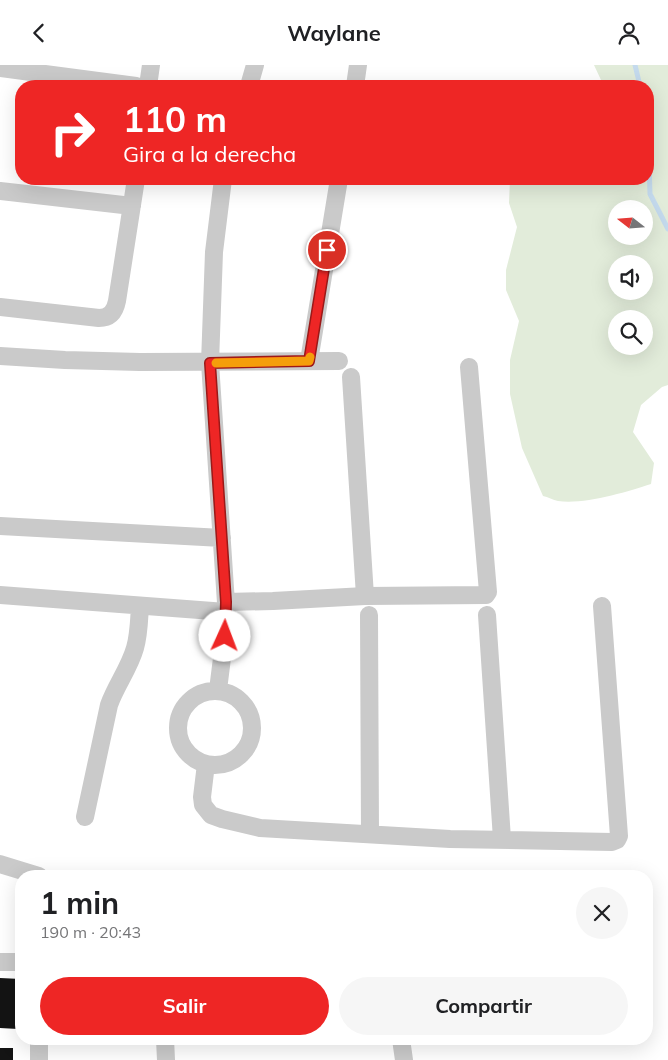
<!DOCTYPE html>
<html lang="es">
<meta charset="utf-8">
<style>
body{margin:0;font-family:Mulish,sans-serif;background:#f6f6f6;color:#202124;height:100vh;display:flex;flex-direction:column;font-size:19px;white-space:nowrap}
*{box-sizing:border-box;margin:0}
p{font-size:16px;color:#757577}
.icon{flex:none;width:28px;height:28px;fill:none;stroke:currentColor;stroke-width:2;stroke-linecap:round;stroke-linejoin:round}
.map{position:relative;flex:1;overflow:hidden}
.drawer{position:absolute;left:15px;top:805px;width:638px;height:175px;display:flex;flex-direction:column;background:#fff;border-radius:20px;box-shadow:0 5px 20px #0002}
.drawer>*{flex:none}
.top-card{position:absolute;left:15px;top:15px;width:639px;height:105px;border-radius:20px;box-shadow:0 5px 20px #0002;background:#ee2625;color:#fff;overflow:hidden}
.needle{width:32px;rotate:287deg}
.buttons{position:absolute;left:608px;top:135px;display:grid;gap:10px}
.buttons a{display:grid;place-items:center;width:45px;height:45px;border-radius:50%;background:#fff;box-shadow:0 5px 20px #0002;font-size:25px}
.pin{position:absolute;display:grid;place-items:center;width:42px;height:42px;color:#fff;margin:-21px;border:2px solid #fff;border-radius:50%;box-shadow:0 1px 5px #0007}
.me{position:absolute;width:55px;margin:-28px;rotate:2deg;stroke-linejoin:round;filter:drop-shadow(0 0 4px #0008)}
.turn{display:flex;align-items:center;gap:18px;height:105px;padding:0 25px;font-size:22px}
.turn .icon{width:65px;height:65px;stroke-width:2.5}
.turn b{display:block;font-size:35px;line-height:42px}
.round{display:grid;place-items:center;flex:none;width:52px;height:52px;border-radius:26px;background:#f6f6f6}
.headline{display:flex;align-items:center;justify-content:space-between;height:85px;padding:0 25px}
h1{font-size:30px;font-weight:700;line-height:38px}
.button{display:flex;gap:10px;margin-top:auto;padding:10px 25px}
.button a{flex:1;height:58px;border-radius:30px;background:#ee2625;color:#fff;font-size:20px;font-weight:700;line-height:58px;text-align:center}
.button a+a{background:#f6f6f6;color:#202124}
header{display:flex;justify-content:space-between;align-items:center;height:65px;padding:0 25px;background:#fff;font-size:22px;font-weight:700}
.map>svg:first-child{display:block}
.green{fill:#e2ecda;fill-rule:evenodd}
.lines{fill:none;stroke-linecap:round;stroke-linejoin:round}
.stream{stroke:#c4daed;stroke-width:5}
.building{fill:#141414}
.minor{stroke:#cacaca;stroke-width:18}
.route-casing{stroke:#9b1918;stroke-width:12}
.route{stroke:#ee2625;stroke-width:9}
.slow{stroke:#f59e0b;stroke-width:9}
</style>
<header><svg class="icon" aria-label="back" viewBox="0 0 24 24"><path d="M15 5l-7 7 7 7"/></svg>Waylane<svg class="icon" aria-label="person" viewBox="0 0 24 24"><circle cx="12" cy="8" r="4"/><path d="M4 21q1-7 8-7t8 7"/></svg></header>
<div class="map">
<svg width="668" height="995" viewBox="0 0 668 995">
<rect width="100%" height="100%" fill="#fff"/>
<!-- green -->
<path class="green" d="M594,0H668V320L662,322L641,340L633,367L654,398L651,419C627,427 583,440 558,436C553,435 548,432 543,431L522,383L510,329V295L519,256L506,225V205L517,162L509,138L510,114H648V21H601V15ZM616,144H644V171H616ZM616,199H644V226H616ZM616,254H644V281H616Z"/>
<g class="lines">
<!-- stream -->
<path class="stream" d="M635,0L640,21
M648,67L650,129L668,164"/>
</g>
<!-- building -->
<path class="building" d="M0,913L21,914L18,964L0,963Z
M0,983H13V995H0Z"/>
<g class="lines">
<!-- minor -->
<path class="minor" d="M0,3L136,21
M148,21L151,0
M249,21L255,0
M355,21L358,0
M0,126L132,141
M0,242L99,253C110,253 115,246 117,236L136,114
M0,291L65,295L140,297L339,296
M309,296L339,114
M351,312L365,531
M0,461L222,473
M0,530L226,547
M226,537L273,536L365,531L486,530L488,527L469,302
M369,550L370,769
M487,550L502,774
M218,625L227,553L210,298L214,187L223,114
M178 663a37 37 0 1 1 74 0a37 37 0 1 1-74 0Z
M206,699L202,732L203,740L211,750L222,754L260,763L450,774L612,777L617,775L619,771L602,541
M85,752L109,640C116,620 129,604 135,583C139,569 139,555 140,541
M0,799L39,811
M0,897H21
M165,974L166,995
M401,974L404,995
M39,995V974"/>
</g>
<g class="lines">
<!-- route casing -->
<g class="route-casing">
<path id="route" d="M225,571L226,537L210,298L309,296L327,185"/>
</g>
<!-- route -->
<use href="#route" class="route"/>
<!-- slow -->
<path class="slow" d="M216,298L309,296L310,292"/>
</g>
</svg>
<div class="buttons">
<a><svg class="needle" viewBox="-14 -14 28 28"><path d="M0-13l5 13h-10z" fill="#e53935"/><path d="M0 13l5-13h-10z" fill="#757577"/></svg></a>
<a><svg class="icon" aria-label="sound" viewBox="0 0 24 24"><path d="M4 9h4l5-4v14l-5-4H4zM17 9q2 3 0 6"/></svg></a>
<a><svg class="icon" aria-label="search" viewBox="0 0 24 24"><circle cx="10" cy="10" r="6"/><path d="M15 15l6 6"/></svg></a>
</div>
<div class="pin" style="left:327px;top:185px;background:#d93025"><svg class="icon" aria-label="arrive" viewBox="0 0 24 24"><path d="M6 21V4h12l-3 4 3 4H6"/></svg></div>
<svg class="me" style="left:225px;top:571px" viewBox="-20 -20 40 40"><circle r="19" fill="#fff"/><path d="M0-13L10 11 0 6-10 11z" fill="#ee2625"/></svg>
<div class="top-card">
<div class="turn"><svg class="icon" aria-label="right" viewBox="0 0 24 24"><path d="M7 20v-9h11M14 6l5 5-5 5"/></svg><div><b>110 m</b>Gira a la derecha</div></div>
</div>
<section class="drawer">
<div class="headline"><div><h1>1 min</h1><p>190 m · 20:43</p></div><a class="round"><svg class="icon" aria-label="close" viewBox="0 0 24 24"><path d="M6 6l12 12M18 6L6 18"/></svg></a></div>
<div class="button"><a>Salir</a><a>Compartir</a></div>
</section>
</div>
